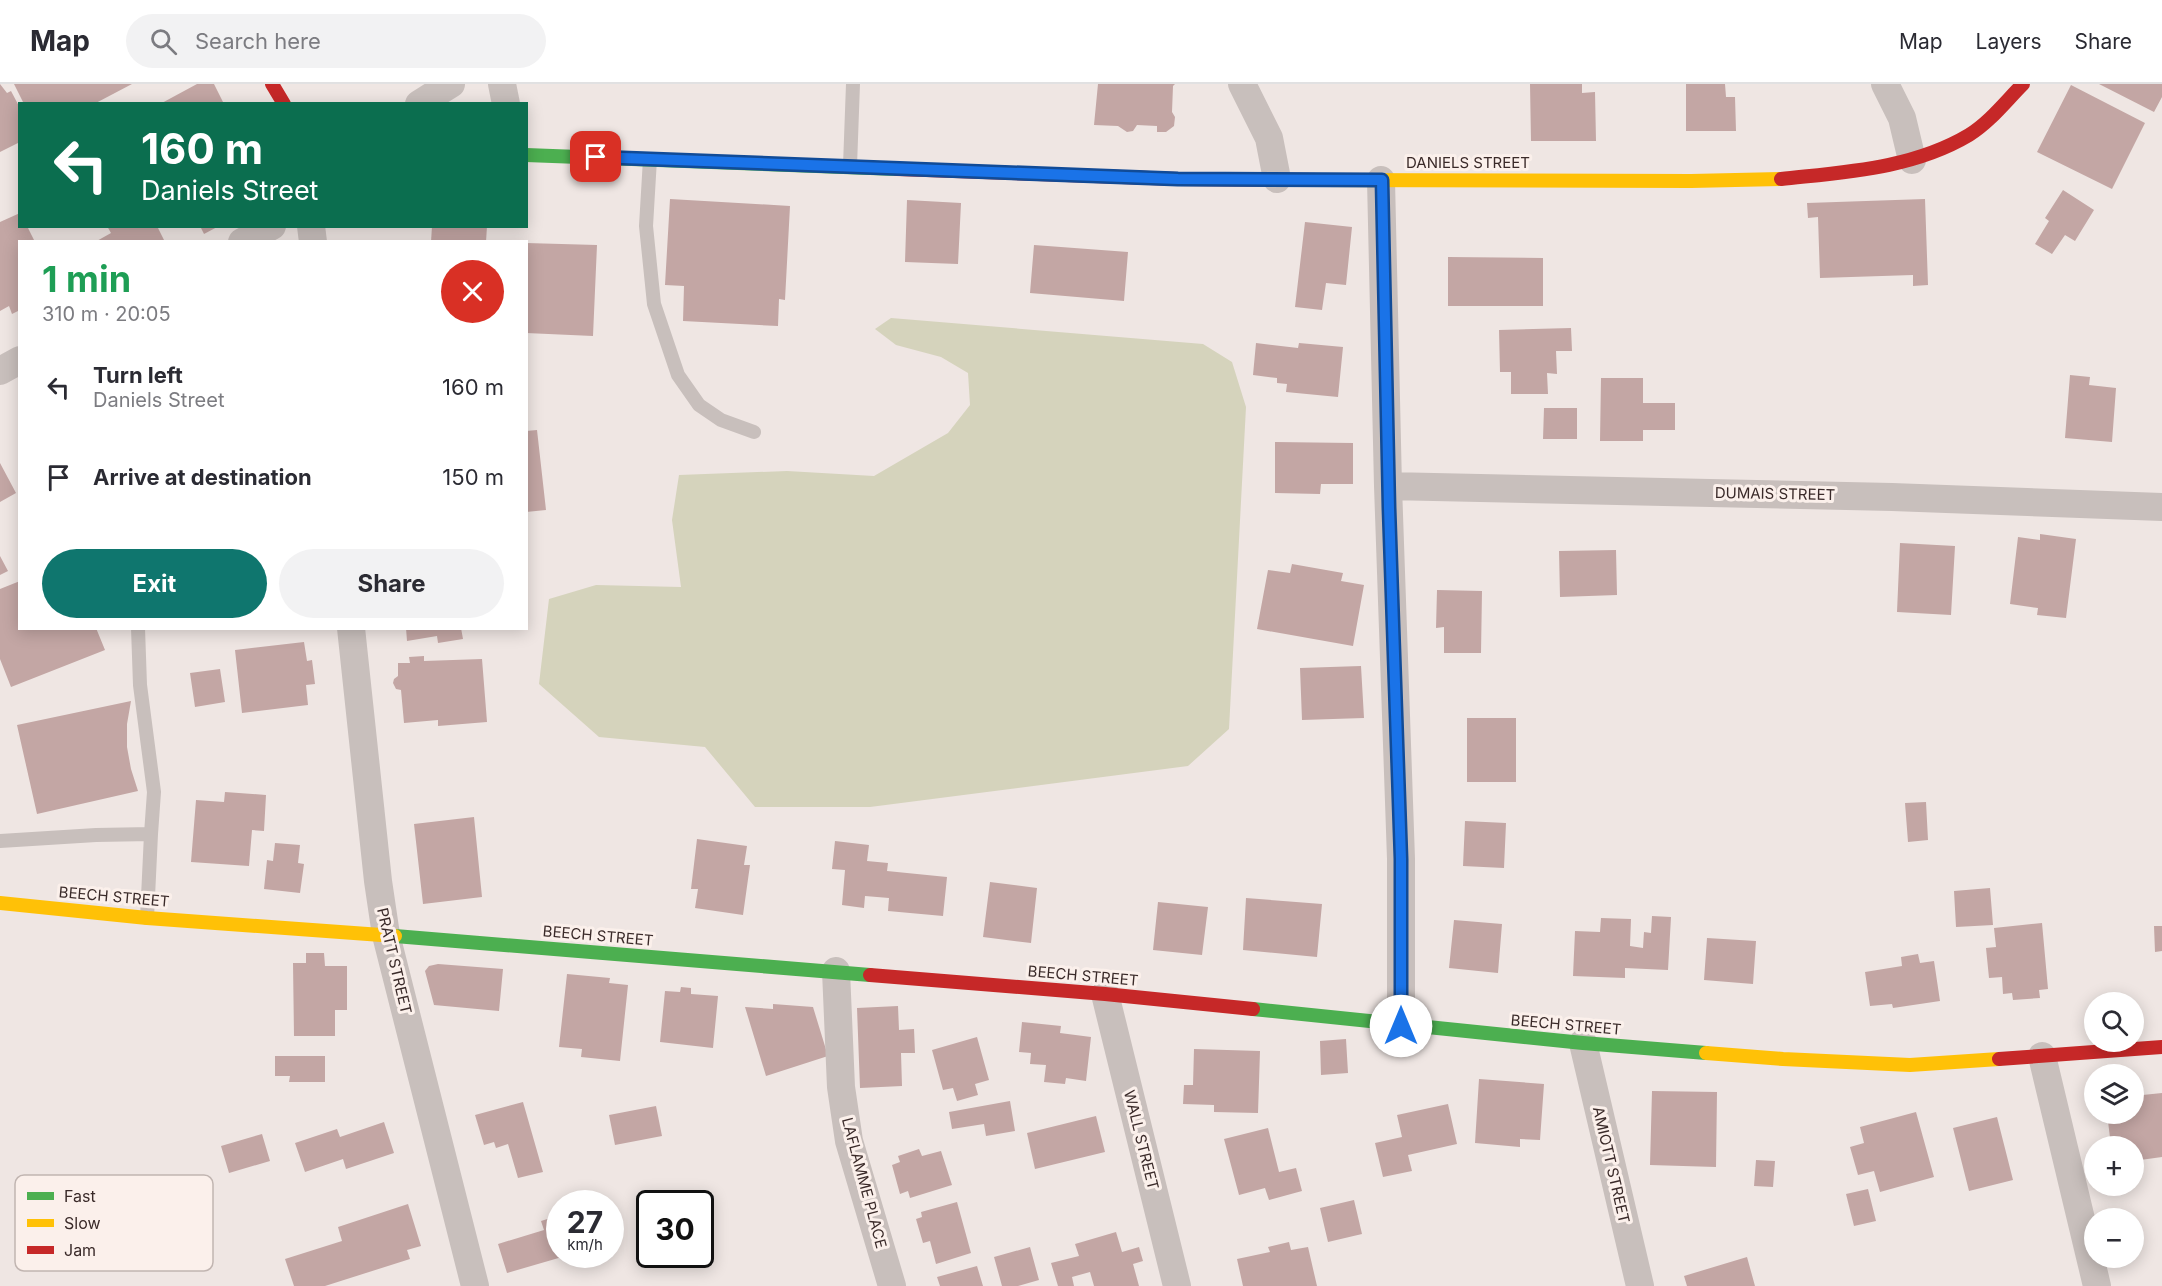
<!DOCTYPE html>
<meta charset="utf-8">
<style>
body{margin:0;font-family:Inter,sans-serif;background:#f2f2f3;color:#2b2b33;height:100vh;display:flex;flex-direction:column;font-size:22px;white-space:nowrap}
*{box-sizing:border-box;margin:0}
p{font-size:20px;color:#7c7c81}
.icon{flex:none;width:33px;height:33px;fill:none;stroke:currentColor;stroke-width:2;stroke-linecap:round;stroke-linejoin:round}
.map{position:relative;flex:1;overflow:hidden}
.details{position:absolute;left:18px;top:156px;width:510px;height:390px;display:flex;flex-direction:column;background:#fff;border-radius:0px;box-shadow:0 3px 15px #0003}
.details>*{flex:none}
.guide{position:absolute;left:18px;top:18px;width:510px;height:126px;border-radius:0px;box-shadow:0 3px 15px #0003;background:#0b6e4f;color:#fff;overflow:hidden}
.controls{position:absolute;left:2084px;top:908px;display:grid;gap:12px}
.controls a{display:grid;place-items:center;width:60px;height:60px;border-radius:50%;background:#fff;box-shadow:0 3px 15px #0003;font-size:30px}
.speed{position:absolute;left:546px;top:1106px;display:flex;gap:12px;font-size:30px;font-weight:700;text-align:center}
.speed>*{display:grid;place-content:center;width:78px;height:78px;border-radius:50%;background:#fff;box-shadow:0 3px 15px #0003;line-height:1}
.speed small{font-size:15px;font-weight:400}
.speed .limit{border:3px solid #111;border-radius:9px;background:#fff;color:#111}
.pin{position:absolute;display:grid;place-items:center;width:51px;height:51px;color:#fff;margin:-26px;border-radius:12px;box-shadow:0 3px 9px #0006}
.me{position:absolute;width:66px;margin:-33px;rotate:0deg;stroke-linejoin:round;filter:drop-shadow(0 0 4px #0008)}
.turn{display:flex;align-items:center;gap:21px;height:126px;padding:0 24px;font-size:27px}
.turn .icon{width:78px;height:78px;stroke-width:2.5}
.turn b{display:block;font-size:42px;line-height:51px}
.round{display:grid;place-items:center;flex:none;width:63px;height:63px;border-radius:32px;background:#f2f2f3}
.headline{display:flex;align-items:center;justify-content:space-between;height:102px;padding:0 24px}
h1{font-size:36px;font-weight:700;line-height:45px;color:#1e9e55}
.action{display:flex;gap:12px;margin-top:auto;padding:12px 24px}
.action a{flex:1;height:69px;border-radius:36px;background:#0f766e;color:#fff;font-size:24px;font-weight:700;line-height:69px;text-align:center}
.action a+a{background:#f2f2f3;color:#2b2b33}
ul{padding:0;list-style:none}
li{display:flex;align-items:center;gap:18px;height:90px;padding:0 24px}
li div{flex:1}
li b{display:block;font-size:22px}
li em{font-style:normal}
header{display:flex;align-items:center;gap:36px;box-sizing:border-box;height:84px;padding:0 30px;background:#fff;border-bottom:2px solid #e1e1e2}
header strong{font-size:28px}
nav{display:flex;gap:33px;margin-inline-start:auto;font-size:21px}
.search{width:420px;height:54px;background:#f2f2f3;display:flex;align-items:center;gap:15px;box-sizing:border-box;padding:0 21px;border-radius:33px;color:#7c7c81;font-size:22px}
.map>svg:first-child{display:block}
.green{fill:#d5d3bc}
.building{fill:#c3a6a4}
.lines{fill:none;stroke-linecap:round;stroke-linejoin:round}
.lane{stroke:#c8bfbc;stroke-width:14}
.street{stroke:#c8bfbc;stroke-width:28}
.fast{stroke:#4caf50;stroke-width:14}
.slow{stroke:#ffc107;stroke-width:14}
.jam{stroke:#c62828;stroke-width:14}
.route-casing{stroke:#114b97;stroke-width:15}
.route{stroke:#1a73e8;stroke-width:10}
.labels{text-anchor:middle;stroke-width:6;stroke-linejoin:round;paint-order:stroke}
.street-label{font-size:15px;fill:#3a2a29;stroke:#fbf0eb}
.key{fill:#fbf0eb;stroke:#c1b5b1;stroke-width:1.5}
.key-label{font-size:16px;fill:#3a2a29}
</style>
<header>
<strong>Map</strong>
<div class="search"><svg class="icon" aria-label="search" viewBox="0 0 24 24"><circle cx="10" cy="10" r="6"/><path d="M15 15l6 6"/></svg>Search here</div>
<nav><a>Map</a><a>Layers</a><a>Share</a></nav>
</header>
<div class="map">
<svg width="2162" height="1202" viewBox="0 0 2162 1202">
<rect width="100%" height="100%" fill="#efe6e3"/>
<!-- green -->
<path class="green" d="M891,234L1203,260L1232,278L1246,323L1229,645L1188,682L870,723H755L705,663L599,653L539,600L549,515L596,501L681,503L672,436L679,391L787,387L874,392L948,349L970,321L968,289L941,273L896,261L875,245Z"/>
<!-- building -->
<path class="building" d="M0,0L7,9L11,7L20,24V58L0,68Z
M14,0H132L94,20H24Z
M197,0H214L224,20H160Z
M1098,0H1175L1173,2L1172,28L1175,33L1174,42L1166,48H1157V42L1137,41L1133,47L1127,48L1118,42L1094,41Z
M1530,0H1582V9L1595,8L1596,57H1531Z
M1686,0H1725L1726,13H1735L1736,47H1686Z
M2099,0H2162V13L2154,28Z
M2071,1L2145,39L2112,105L2037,68Z
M2063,106L2094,126L2075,157L2065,151L2052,170L2035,160L2049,137L2045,134Z
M670,115L790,122L785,216L779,215L778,242L683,237L684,202L665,201Z
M1925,115L1928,201L1913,202V191L1820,194L1818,133L1808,134L1807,119Z
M907,116L961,119L958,180L905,178Z
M20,129V142H27L35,158H20V226L12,230L9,222L0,227V138Z
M1305,138L1352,143L1346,201L1326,199L1322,226L1295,223Z
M107,142H157L165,158H95L111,149Z
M200,142H219L204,150Z
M432,142H487L486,158H431Z
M526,159L597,161L593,252L526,249Z
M1034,161L1128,168L1124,217L1030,209Z
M1448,173L1543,174V222H1448Z
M1571,244L1572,267H1556L1557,290L1547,289L1548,310H1511V288H1500L1499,246Z
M1256,259L1298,264L1299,259L1343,263L1338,313L1286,308L1287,300L1277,299V294L1253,291Z
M2070,291L2090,293L2089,301L2116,304L2112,358L2065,354Z
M1601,294H1643V319H1675V346H1643V357H1600Z
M1544,324H1577V355H1543Z
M537,346L546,426L526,428V347Z
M1275,358L1353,359V400H1321L1320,410L1275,409Z
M0,379L16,409L0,418Z
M2040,450L2076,455L2066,534L2037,531L2038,524L2010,520L2018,453L2040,456Z
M1900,459L1955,462L1951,531L1897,528Z
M1616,466L1617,511L1560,513L1559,467Z
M0,472L8,487L0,491Z
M1292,480L1343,489L1341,497L1364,501L1353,562L1257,545L1268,486L1290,489Z
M20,497V544H96L105,566L11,603L0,575V505Z
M1437,506L1482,507L1481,569H1444V543L1436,544Z
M406,544H461L463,555L438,559L437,552L407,557Z
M304,558L307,577L312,576L315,600L306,601L308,621L242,629L235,566Z
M424,572V577L482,575L487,638L438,642V636L404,639L401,606L396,605L393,599L394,595L398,592V579H410L409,573Z
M1361,582L1364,634L1302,636L1300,584Z
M220,585L225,618L195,623L190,589Z
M131,617L127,640V663L131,685L138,707L37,730L17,641Z
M1467,634H1516V698H1467Z
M225,708L266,711L264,747L252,746L249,782L191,778L196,716L224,718Z
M1926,718L1928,756L1908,758L1905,719Z
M474,733L482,813L423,820L414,740Z
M1465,737L1506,739L1504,784L1463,782Z
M697,755L747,762L744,781H750L743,831L695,824L698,805H691Z
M835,757L869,761L867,777L888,779L887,787L947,793L943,832L888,827L889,814L865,812L864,824L842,821L845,786L832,785Z
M275,759L300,761L298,779L304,780L300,809L264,805L267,776L273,777Z
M990,798L1037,804L1031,859L983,853Z
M1990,804L1993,841L1956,843L1954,807Z
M1246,814L1322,820L1317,873L1243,866Z
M1158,818L1208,823L1202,871L1153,866Z
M1652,832L1671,833L1668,886L1625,884V894L1573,892L1575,847L1600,848L1601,834L1631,835L1630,862L1643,864L1644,848L1651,849Z
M1454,836L1502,840L1498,889L1449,884Z
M2042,839L2048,905L2039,906L2040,914L2013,916L2012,909L2003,910L2002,893L1989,894L1986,864L1996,863L1994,844Z
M2154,842H2162V867L2155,868Z
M1707,854L1756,857L1753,900L1704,896Z
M306,869H324L325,882H347V926H335V952H294L293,879H306Z
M1918,870L1920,879L1934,877L1940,917L1893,924L1892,920L1870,922L1865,888L1902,882L1901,873Z
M438,880L503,885L499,927L434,921L425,887L429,882Z
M567,890L610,894L609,899L628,901L620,977L581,973L582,965L559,963Z
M681,903L691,904V910L718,912L713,964L660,958L665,907L680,908Z
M773,920L813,923L828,972L766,992L745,923L773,925Z
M898,922L899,946L914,945L915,969H901L902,1002L860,1004L857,924Z
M1022,938L1061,942L1060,949L1091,953L1086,997L1066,994L1065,1000L1044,998L1046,981L1030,980L1031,969L1019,968Z
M977,953L989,996L975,1000L978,1011L957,1017L953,1004L943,1006L932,966Z
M1346,955L1348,989L1321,991L1320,957Z
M1194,965L1260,967L1258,1029L1214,1028V1021L1183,1020L1184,1001H1193Z
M275,972H325V998H289L290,992H275Z
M1479,995L1544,1000L1540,1056L1520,1055V1063L1475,1059Z
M1652,1007L1717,1008L1716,1083L1650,1081Z
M2162,1009V1073L2133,1077V1062H2111L2107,1029H2133V1012Z
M1010,1017L1015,1047L986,1052L984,1040L952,1045L949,1028Z
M523,1018L543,1088L518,1094L508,1060L496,1064L494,1058L484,1061L475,1031Z
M1448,1020L1457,1060L1408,1071L1412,1087L1383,1093L1375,1059L1402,1053L1397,1031Z
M656,1022L662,1052L615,1061L609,1031Z
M1916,1028L1934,1093L1880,1108L1874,1087L1858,1091L1850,1063L1864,1059L1860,1043Z
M1096,1032L1105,1068L1035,1085L1027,1049Z
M1997,1033L2013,1096L1969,1107L1953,1044Z
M384,1038L394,1069L346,1085L343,1075L305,1088L295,1059L337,1045L340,1053Z
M1268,1044L1279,1088L1296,1084L1302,1107L1269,1116L1265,1104L1239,1111L1224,1055Z
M262,1050L270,1077L229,1089L221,1062Z
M919,1065L922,1072L941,1067L952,1101L910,1114L908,1107L900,1110L892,1081L900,1078L898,1072Z
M1756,1076L1775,1077L1773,1103L1754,1102Z
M1868,1105L1876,1137L1854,1142L1846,1110Z
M1354,1116L1362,1150L1328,1158L1320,1124Z
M957,1118L971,1169L936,1180L930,1157L923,1159L916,1135L922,1133L921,1128Z
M408,1120L421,1162L407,1166L410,1175L325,1202H294L285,1175L342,1157L338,1143Z
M560,1131V1156L557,1157L562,1173L507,1189L498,1160L544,1146L541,1137Z
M1116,1148L1122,1168L1139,1163L1143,1177L1133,1180L1139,1202H1094L1090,1188L1072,1193L1074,1202H1058L1051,1179L1079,1172L1075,1160Z
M1289,1158L1291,1166L1308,1163L1317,1202H1243L1237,1175L1270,1168L1268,1163Z
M1030,1163L1039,1196L1018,1202H1002L994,1173Z
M1747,1173L1755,1202H1687L1684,1192Z
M977,1182L983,1202H940L937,1193Z"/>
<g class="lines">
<!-- lane -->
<path class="lane" d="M650,75L646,142L654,220L678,291L699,321L721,336L754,348
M850,82L853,0
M138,544L140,601L154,708L151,750
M0,757L96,751L151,750L147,834"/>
<!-- street -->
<path class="street" d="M502,0L506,20
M1242,0L1269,54L1277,95
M1885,0L1902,34L1912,76
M419,20L451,0
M1381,96L1388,402L1401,775V942
M311,142L313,158
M242,158L272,142
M0,287L20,276
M1388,402L1892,413L2162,423
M351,544L378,797L386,851L475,1202
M836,887L841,1003L849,1057L892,1202
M1105,910L1177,1202
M1583,959L1640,1202
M2042,972L2097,1202"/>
<!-- fast -->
<path class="fast" d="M526,71L897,85
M395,852L870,891
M1253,925L1583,959L1706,969"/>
<!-- slow -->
<path class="slow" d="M1320,96L1691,97L1781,95
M0,819L147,834L395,852
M1706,969L1783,975L1910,981L1999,975"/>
<!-- jam -->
<path class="jam" d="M272,0L284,20
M897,85L1178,95L1320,96
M1781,95C1844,88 1912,85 1969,51C1990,38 2006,17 2023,0
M870,891L1105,910L1253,925
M1999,975L2162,963"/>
</g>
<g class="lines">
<!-- route casing -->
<g class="route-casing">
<path id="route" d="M596,73L1178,95L1382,96L1389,424L1401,775V942"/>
</g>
<!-- route -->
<use href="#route" class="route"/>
</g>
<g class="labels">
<!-- street labels -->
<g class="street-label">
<text x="1468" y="84">DANIELS STREET</text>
<text transform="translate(1775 410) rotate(1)" y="5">DUMAIS STREET</text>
<text transform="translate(114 813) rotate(5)" y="5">BEECH STREET</text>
<text transform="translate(598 852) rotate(5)" y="5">BEECH STREET</text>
<text transform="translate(394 877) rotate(77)" y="5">PRATT STREET</text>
<text transform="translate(1083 892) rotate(5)" y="5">BEECH STREET</text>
<text transform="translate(1566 941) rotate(5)" y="5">BEECH STREET</text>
<text transform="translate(1141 1056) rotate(76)" y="5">WALL STREET</text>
<text transform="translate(1611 1081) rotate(77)" y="5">AMIOTT STREET</text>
<text transform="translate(864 1099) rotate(75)" y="5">LAFLAMME PLACE</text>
</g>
</g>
<!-- legend -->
<rect x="15" y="1091" width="198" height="96" rx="9" class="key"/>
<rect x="27" y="1108" width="27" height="8" fill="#4caf50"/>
<rect x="27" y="1135" width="27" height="8" fill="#ffc107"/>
<rect x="27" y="1162" width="27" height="8" fill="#c62828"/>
<g class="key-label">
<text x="64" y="1118">Fast</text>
<text x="64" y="1145">Slow</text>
<text x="64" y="1172">Jam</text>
</g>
</svg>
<div class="controls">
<a><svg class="icon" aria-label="search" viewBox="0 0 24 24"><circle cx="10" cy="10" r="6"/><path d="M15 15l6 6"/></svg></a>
<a><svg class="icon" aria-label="layers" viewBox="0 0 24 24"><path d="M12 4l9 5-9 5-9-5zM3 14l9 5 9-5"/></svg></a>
<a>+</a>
<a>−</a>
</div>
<div class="speed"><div>27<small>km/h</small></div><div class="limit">30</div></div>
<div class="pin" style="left:596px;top:73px;background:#d93025"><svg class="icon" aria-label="arrive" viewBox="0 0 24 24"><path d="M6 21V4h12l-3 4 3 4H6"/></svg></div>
<svg class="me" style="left:1401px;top:942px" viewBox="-20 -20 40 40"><circle r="19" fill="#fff"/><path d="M0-13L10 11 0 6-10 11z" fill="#1a73e8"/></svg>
<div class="guide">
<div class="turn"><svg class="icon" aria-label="left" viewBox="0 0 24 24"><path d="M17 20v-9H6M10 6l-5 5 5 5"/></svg><div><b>160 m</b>Daniels Street</div></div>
</div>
<section class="details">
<div class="headline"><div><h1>1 min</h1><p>310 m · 20:05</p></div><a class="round" style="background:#d93025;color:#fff"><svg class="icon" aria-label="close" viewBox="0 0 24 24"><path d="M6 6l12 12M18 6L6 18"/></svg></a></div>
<ul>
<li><svg class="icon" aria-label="left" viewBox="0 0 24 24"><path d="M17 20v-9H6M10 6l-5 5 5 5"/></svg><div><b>Turn left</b><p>Daniels Street</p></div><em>160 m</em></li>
<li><svg class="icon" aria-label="arrive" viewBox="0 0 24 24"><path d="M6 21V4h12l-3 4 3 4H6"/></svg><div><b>Arrive at destination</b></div><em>150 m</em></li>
</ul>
<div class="action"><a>Exit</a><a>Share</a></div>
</section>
</div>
